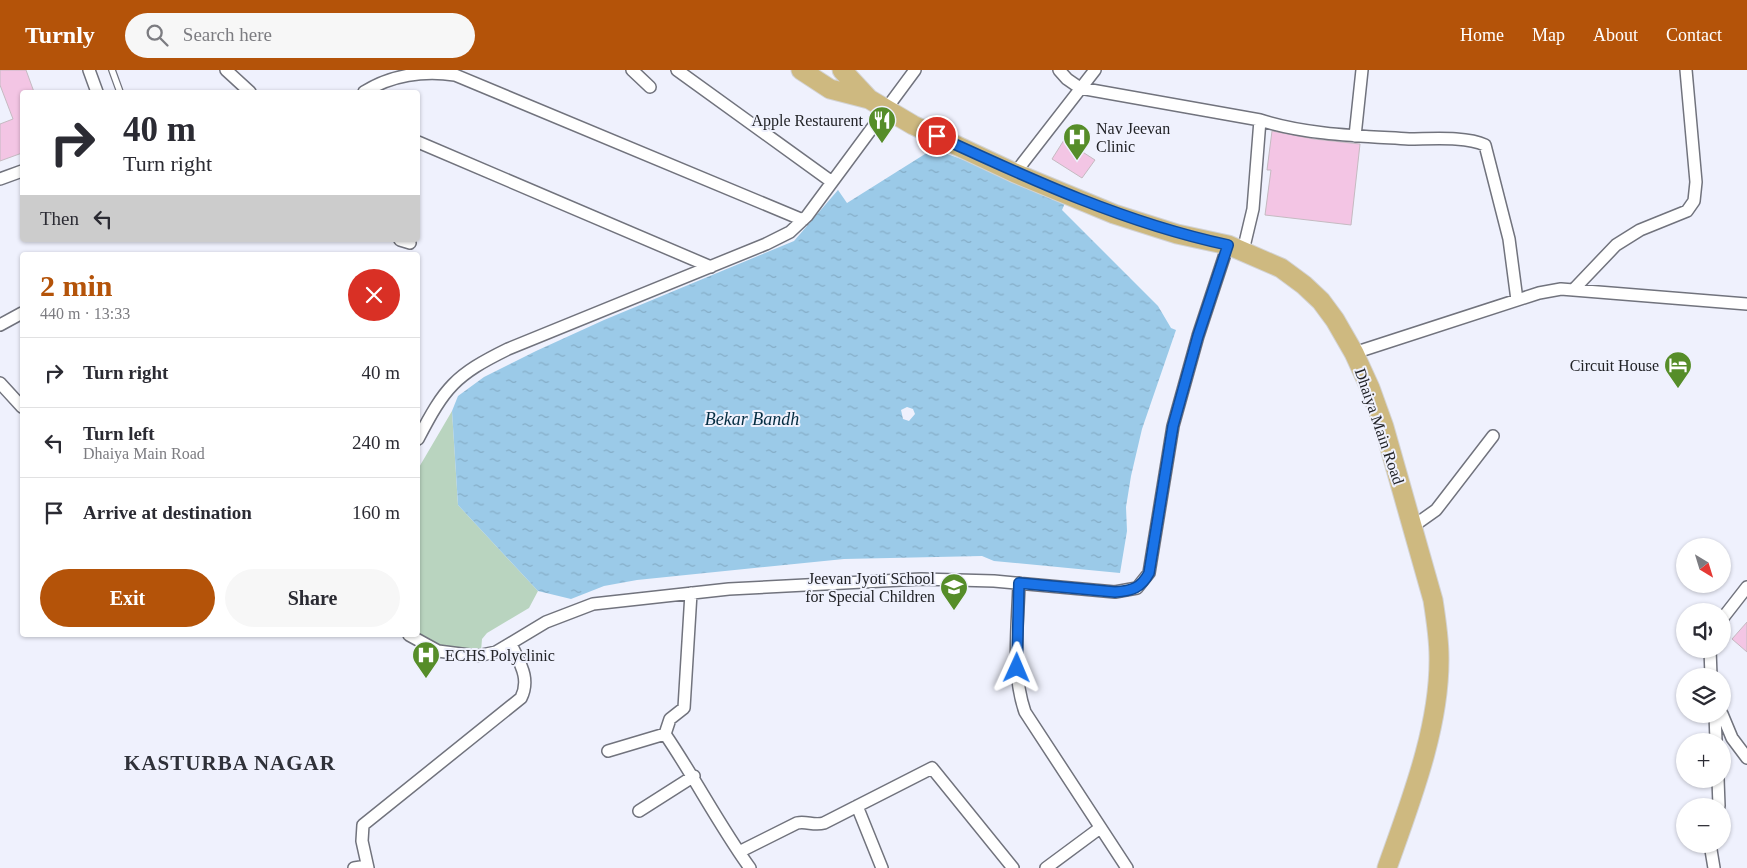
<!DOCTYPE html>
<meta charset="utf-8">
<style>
body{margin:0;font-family:"Times New Roman",serif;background:#f7f7f7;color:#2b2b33;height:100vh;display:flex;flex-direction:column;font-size:19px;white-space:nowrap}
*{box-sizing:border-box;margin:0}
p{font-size:16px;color:#7c7c81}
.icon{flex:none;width:28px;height:28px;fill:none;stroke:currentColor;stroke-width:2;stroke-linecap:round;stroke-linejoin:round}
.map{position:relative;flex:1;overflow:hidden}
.drawer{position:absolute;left:20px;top:182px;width:400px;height:385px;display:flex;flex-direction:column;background:#fff;border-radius:5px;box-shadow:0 1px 4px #0004}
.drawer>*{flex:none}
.banner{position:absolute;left:20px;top:20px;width:400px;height:152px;border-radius:5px;box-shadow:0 1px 4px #0004;background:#fff;color:#2b2b33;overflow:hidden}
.needle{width:32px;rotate:142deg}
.buttons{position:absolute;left:1676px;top:468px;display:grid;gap:10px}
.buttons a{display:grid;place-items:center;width:55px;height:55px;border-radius:50%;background:#fff;box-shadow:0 1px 4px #0004;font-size:25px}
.pin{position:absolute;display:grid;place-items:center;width:42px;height:42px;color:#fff;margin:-21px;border:2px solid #fff;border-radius:50%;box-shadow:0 1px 5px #0007}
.me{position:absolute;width:55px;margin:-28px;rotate:1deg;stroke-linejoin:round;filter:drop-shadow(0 0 4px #0008)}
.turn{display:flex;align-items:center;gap:18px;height:105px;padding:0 20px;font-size:22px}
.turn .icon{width:65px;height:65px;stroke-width:2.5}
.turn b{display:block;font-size:35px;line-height:42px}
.then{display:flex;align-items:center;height:48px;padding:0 20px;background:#0003;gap:10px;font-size:19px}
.round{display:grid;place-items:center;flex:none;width:52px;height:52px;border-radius:26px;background:#f7f7f7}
.summary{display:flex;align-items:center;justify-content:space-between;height:85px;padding:0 20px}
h1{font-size:30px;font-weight:600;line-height:38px;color:#b45309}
.cta{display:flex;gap:10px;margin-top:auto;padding:10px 20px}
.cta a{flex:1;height:58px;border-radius:30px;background:#b45309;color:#fff;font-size:20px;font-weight:600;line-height:58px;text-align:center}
.cta a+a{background:#f7f7f7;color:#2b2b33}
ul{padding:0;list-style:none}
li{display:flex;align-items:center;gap:15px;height:70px;padding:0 20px;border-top:1px solid #e1e1e2}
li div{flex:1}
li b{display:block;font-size:19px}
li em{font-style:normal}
header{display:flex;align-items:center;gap:30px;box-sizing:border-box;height:70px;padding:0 25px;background:#b45309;color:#fff}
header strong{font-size:24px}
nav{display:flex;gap:28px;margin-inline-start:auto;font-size:18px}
.search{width:350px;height:45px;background:#f7f7f7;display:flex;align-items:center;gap:12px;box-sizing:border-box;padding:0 18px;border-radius:28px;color:#7c7c81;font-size:19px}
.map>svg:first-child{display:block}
.park{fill:#b9d4bf}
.water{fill:url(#water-ripples);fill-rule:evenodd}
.building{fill:#f3c5e4;stroke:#c5bac1}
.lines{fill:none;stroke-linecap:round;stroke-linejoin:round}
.lane-casing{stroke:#71737d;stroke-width:8}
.street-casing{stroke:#71737d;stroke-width:14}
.primary-casing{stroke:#d3d3d4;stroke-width:21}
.lane{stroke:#fff;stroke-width:5.5}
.street{stroke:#fff;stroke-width:11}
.primary{stroke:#ceb980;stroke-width:19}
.route-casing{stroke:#114b97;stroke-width:12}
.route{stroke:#1a73e8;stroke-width:9}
.labels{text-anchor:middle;stroke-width:4;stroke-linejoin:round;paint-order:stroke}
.poi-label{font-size:16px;fill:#222327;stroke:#eff1fd;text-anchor:end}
.street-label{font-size:16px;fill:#222327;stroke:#eff1fd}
.water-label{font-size:18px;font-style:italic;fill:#052d42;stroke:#eff1fd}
.district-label{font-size:21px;font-weight:bold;letter-spacing:1px;fill:#2f3139;stroke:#eff1fd}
</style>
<header>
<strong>Turnly</strong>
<div class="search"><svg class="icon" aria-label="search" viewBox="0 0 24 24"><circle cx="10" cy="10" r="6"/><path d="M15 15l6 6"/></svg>Search here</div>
<nav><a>Home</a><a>Map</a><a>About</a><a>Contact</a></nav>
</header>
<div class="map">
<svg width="1747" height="798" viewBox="0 0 1747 798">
<defs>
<pattern id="water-ripples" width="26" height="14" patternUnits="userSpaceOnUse" patternTransform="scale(1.25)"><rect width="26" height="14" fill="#9bcae8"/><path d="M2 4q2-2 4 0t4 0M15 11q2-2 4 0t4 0" fill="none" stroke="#85adc7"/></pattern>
</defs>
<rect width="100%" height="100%" fill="#eff1fd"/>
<!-- park -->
<path class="park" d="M452,341L458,435L538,521L529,538L487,563L482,569L481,581L438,576L418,565V399Z"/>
<!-- water -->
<path class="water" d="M933,79L1021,110L1065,133L1062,140L1158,236L1171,258L1176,260L1142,359L1131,406L1126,437L1127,461L1120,503L994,491L982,486L844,489L637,510L604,516L571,529L538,521L458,435L452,341L458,326L484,307L536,281L604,250L794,171L838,120L847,133ZM907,337L913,339L915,344L909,351L903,349L901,340Z"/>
<!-- building -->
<path class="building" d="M0,0H26L34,22H22V83L0,91V54L13,49L0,15Z
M1272,61L1314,69L1360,74L1351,155L1265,145L1271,100H1267Z
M1064,70L1095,90L1082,108L1052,89Z
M1747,552V582L1732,569Z"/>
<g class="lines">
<!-- lane casing -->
<g class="lane-casing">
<path id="lane" d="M112,0L120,22"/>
</g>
<!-- street casing -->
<g class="street-casing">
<path id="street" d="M89,0L97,22
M226,0L250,22
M632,0L650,17
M677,0L832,112
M1059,0L1067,9L1080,18L1260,50C1307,65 1360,66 1409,69C1431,69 1466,66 1485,75L1509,169L1517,230
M364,22C391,5 424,0 455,5L803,150
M1355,66L1362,0
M418,72L711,197
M1015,103L1095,0
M0,109L22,101
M400,170L410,173
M1243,181L1253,139L1260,50
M1575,218L1616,175L1640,160L1687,141L1694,131L1696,112L1686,0
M0,255L22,243
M1354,283L1539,223L1561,219L1747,234
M0,313L22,337
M418,369C445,317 455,305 508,279L766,174L790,162L807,146L915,0
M1412,457L1436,440L1493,366
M1019,513C1018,555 1011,602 1025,642L1127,798
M1722,549L1747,517
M409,565L438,581L477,586L496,582L546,552L593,534L729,519L921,509L994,511L1115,522L1137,518L1149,503L1173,356L1198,266L1228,175
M1710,579L1711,606
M1715,644L1716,671
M1722,644L1732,668L1747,688
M665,664L670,649L684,638L691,523
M608,681L665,664C695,708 719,755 750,798
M1718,709L1719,736
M857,736L882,798
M639,741L694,706
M1710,774L1714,798
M739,782L797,753C807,751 814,756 824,753L932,698L1013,798
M354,798L367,796
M368,798L362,771L363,755L521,628C531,608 519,592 511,574
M1046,798L1100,758"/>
</g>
<!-- primary casing -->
<g class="primary-casing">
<path id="primary" d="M801,0L830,19L869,29L913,55L1015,103L1114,144L1177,164L1228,175L1281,198L1304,215L1321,231L1335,250L1354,283L1370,318L1384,357L1433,530C1436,549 1439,568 1439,587C1440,657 1410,733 1387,798
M842,0L869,29"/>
</g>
<!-- lane -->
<use href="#lane" class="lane"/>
<!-- street -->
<use href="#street" class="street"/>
<!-- primary -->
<use href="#primary" class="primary"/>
</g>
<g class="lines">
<!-- route casing -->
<g class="route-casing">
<path id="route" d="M937,66C1032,110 1125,153 1228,175L1198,266L1173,356L1149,503C1141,518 1132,521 1115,522L1019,513L1017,598"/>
</g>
<!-- route -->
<use href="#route" class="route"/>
</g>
<!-- icons -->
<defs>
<g id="restaurant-pin" transform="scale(1.4375)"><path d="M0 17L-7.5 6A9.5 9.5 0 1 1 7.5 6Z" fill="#568d29" stroke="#eff1fd"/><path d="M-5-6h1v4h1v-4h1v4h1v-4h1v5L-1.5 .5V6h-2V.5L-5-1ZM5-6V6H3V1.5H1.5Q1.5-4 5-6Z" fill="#fff"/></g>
<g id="hospital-pin" transform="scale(1.4375)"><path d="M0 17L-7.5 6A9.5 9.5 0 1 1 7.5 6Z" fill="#568d29" stroke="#eff1fd"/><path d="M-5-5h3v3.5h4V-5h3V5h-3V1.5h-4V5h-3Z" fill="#fff"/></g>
<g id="hotel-pin" transform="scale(1.4375)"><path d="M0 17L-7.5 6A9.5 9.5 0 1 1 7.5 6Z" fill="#568d29" stroke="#eff1fd"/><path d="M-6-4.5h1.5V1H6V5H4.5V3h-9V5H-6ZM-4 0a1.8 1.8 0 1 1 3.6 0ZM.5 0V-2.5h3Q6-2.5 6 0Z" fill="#fff"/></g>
<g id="school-pin" transform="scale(1.4375)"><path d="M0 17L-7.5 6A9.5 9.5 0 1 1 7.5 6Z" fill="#568d29" stroke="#eff1fd"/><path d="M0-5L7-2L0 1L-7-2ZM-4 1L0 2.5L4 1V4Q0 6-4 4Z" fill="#fff"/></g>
</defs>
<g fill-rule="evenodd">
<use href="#restaurant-pin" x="882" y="50"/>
<use href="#hospital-pin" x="1077" y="67"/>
<use href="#hotel-pin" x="1678" y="295"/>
<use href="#school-pin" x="954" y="517"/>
<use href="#hospital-pin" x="426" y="585"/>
</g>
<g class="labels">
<!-- poi labels -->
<g class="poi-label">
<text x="863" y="56">Apple Restaurent</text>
<text x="1096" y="64" text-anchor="start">Nav Jeevan<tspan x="1096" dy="18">Clinic</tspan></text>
<text x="1659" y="301">Circuit House</text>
<text x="935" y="514">Jeevan Jyoti School<tspan x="935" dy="18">for Special Children</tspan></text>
<text x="445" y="591" text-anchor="start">ECHS Polyclinic</text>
</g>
<!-- street labels -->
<g class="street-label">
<text transform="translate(1380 356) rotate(71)" y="6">Dhaiya Main Road</text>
</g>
<!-- water labels -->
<g class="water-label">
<text x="752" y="355">Bekar Bandh</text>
</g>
<!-- district labels -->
<g class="district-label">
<text x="230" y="700">KASTURBA NAGAR</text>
</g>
</g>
</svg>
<div class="buttons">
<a><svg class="needle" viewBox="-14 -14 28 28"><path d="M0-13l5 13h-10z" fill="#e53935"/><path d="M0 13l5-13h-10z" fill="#7c7c81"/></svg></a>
<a><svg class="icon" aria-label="sound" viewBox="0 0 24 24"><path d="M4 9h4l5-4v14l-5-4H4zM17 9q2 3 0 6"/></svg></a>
<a><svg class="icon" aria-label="layers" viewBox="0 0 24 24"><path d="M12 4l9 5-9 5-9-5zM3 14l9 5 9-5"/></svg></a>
<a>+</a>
<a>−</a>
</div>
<div class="pin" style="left:937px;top:66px;background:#d93025"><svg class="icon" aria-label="arrive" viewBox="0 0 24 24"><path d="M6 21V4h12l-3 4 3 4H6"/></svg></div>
<svg class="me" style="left:1017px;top:598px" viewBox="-20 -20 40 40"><path d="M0-17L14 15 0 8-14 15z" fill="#1a73e8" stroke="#fff" stroke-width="4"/></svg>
<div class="banner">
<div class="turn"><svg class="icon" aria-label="right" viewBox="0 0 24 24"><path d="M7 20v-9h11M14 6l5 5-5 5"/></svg><div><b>40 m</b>Turn right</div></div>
<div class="then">Then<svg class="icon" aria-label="left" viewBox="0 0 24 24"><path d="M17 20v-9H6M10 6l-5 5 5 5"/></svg></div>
</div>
<section class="drawer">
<div class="summary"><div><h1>2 min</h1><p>440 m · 13:33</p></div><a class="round" style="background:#d93025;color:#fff"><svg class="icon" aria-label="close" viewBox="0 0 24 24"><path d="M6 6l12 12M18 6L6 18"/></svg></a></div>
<ul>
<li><svg class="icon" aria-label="right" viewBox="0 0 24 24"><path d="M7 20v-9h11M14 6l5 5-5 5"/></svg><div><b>Turn right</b></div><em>40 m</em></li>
<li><svg class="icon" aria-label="left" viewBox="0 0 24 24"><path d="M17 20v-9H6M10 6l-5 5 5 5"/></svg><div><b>Turn left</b><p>Dhaiya Main Road</p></div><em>240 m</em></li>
<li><svg class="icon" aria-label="arrive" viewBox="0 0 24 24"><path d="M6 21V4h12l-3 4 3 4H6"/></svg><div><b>Arrive at destination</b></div><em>160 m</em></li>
</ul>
<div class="cta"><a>Exit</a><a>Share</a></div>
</section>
</div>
